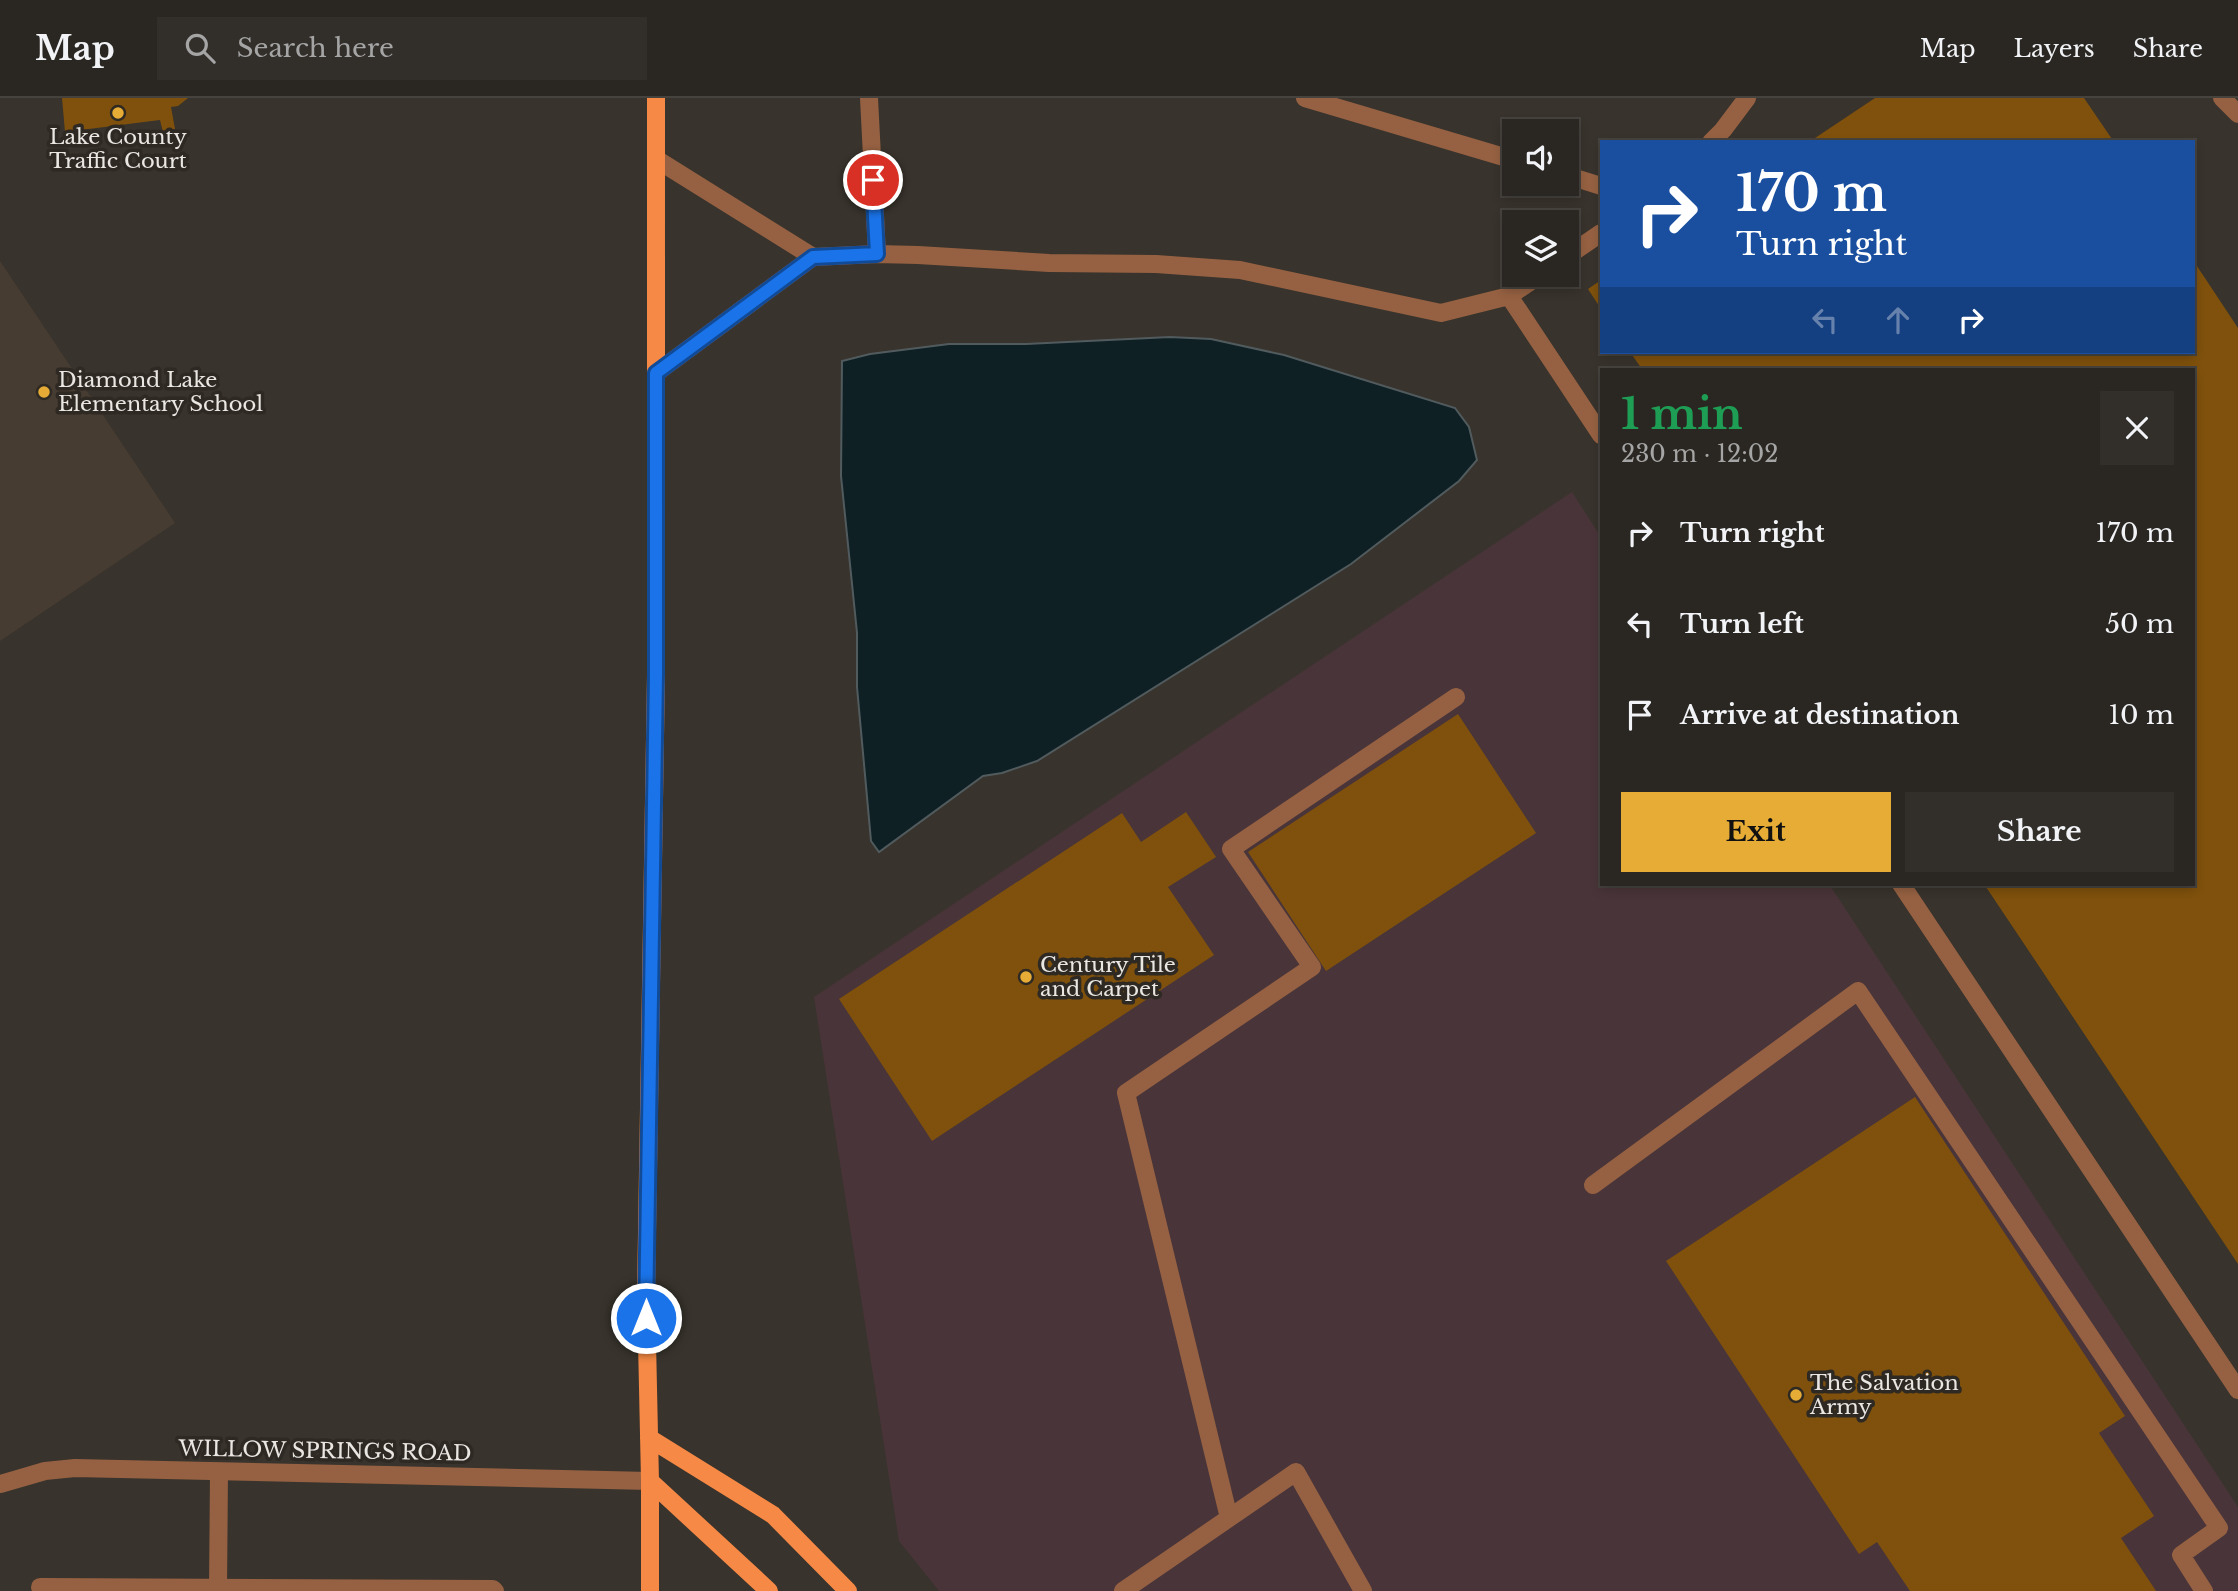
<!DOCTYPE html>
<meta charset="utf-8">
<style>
body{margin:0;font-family:"Libre Baskerville",serif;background:#322e2a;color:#f1f3f6;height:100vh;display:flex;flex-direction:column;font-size:26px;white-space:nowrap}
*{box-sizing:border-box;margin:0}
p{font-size:23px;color:#a5a5a5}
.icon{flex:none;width:38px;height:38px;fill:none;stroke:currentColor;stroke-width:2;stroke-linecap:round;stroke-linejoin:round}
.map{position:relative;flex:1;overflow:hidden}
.details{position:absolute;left:1600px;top:270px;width:595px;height:518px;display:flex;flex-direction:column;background:#2a2621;border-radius:0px;box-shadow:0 4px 10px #0003,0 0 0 2px #46433f}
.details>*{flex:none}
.top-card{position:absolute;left:1600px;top:42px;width:595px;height:214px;border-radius:0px;box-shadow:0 4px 10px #0003,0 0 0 2px #46433f;background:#1a4fa0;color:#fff;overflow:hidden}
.fabs{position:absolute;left:1502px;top:21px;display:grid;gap:14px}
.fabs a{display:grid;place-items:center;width:77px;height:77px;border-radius:0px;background:#2a2621;box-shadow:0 4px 10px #0003,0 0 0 2px #46433f;font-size:35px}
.pin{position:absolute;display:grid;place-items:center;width:60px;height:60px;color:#fff;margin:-30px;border:4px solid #fff;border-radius:50%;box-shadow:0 2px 7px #0007}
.me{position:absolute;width:77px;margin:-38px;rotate:0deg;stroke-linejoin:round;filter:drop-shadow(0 0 5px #0008)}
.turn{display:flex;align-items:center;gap:24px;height:147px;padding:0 21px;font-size:32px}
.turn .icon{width:91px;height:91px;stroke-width:2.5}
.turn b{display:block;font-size:49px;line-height:60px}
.lanes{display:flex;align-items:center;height:66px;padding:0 21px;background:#0003;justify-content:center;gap:35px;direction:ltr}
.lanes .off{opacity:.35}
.round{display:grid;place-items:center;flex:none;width:74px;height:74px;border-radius:0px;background:#322e2a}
.summary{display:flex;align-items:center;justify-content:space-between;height:119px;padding:0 21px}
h1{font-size:42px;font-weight:700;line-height:52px;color:#1e9e55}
.primary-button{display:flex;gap:14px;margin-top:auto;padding:14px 21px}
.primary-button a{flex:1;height:80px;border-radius:0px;background:#e6ac36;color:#111;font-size:28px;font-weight:700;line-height:80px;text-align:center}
.primary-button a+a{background:#322e2a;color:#f1f3f6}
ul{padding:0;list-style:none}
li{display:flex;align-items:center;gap:21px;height:91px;padding:0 21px}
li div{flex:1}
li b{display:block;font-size:26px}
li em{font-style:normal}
header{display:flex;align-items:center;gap:42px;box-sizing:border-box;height:98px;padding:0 35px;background:#2a2621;border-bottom:2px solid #46433f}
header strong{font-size:33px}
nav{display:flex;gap:38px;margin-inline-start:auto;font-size:24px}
.search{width:490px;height:63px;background:#322e2a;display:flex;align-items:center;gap:18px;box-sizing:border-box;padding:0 24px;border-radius:0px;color:#a5a5a5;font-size:26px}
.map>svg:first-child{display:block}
.commercial{fill:#493539}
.built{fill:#463c32}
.water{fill:#0f2025;stroke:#515b5e;stroke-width:2}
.building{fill:#7f510c}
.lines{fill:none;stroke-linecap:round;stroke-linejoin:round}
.lane{stroke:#966142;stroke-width:18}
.street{stroke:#966142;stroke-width:18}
.primary{stroke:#f58945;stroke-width:18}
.route-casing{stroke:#114b97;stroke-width:18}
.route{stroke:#1a73e8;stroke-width:12}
.poi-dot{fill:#e6ac36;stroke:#2e2923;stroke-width:2.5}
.labels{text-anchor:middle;stroke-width:7;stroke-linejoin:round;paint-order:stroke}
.poi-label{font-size:21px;fill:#eae6e2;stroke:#2e2923;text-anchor:start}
.street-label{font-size:21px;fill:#eae6e2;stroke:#2e2923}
</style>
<header>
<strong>Map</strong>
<div class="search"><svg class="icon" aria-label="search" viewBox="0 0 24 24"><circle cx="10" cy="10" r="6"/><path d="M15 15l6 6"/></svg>Search here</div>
<nav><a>Map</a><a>Layers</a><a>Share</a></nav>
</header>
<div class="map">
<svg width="2238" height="1493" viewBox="0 0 2238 1493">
<rect width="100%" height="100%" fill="#38332c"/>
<!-- commercial -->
<path class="commercial" d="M1572,394L1601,439V786H1829L2238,1409V1493H939L899,1443L814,899Z"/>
<!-- built -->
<path class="built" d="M0,163L175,425L0,543Z"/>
<!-- water -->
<path class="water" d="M1170,239L1211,241L1284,257L1455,310L1469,329L1477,362L1459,383L1351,466L1037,663L1002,675L983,678L879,754L871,743L857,589V535L841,378L842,263L870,256L949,246H1026Z"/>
<!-- building -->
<path class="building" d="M62,0H188L178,8L171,9L175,31L163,34L160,22L65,34Z
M1875,0H2084L2114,44H1809Z
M2193,162L2238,230V1166L1984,786H2193V271H1642L1630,254H2193Z
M1601,182V211L1588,191Z
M1458,616L1536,735L1326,873L1248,754Z
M1186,714L1216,759L1168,789L1214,857L932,1043L839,901L1122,715L1141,744Z
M1915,999L2125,1318L2099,1335L2154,1418L2121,1440L2156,1493H1910L1877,1444L1859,1456L1666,1163Z"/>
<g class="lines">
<!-- lane -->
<path class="lane" d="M869,0L877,156
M1305,0L1514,62
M2222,0L2238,16
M1711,44L1723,32L1747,0
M656,61L813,159
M1566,77L1601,88
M1566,159L1601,135
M1509,198L1540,177
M656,275L813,159L877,156L918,157L1049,165L1156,166L1240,172L1441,215L1509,198L1601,337
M1901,786L2238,1292
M1593,1087L1858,893L2219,1430L2181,1457L2204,1493
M1229,1420L1126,995L1312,869L1231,751L1456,599
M40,1489L493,1491L495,1493
M218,1493L219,1374
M1123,1493L1296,1374L1363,1493"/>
<!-- street -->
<path class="street" d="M0,1386L45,1373L75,1370L650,1383"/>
<!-- primary -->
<path class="primary" d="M649,1340L773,1417L848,1493
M650,1383L769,1493
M650,1493V1383L646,1197L656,577V0"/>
</g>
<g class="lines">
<!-- route casing -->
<g class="route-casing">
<path id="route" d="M646,1220L656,577V275L813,159L877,156L873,82"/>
</g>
<!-- route -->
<use href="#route" class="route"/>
</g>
<!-- markers -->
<g class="poi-dot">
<circle cx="118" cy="15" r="7"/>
<circle cx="44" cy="294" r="7"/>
<circle cx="1026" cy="879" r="7"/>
<circle cx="1796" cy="1297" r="7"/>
</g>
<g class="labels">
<!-- poi labels -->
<g class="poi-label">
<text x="118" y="46" text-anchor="middle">Lake County<tspan x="118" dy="24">Traffic Court</tspan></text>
<text x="58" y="289">Diamond Lake<tspan x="58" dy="24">Elementary School</tspan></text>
<text x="1040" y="874">Century Tile<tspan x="1040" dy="24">and Carpet</tspan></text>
<text x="1810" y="1292">The Salvation<tspan x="1810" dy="24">Army</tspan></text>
</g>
<!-- street labels -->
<g class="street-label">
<text transform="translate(325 1353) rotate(1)" y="7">WILLOW SPRINGS ROAD</text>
</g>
</g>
</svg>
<div class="fabs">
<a><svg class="icon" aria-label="sound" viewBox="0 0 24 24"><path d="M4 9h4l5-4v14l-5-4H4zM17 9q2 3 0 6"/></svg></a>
<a><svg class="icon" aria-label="layers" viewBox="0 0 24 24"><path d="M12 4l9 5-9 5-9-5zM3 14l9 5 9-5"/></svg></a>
</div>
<div class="pin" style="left:873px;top:82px;background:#d93025"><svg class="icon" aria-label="arrive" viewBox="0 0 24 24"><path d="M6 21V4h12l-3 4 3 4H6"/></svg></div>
<svg class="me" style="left:646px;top:1220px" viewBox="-20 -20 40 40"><circle r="17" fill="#1a73e8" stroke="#fff" stroke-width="3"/><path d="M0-11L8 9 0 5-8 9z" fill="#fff"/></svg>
<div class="top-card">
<div class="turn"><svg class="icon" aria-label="right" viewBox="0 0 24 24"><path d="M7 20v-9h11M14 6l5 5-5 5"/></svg><div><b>170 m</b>Turn right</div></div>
<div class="lanes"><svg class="icon off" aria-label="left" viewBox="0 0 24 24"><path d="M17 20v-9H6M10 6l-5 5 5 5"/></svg><svg class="icon off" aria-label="ahead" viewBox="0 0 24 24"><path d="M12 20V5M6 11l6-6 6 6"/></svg><svg class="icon" aria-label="right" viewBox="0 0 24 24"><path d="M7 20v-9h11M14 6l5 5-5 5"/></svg></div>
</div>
<section class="details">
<div class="summary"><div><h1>1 min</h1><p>230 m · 12:02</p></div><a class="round"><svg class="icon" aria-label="close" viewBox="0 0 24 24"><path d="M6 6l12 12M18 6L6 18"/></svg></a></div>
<ul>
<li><svg class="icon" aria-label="right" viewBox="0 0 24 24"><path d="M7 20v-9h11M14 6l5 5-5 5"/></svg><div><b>Turn right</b></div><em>170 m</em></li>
<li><svg class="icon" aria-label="left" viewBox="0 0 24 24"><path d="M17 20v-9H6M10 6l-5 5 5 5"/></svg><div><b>Turn left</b></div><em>50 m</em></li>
<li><svg class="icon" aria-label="arrive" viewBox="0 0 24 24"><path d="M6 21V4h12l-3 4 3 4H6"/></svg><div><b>Arrive at destination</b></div><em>10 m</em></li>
</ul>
<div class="primary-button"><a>Exit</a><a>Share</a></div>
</section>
</div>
